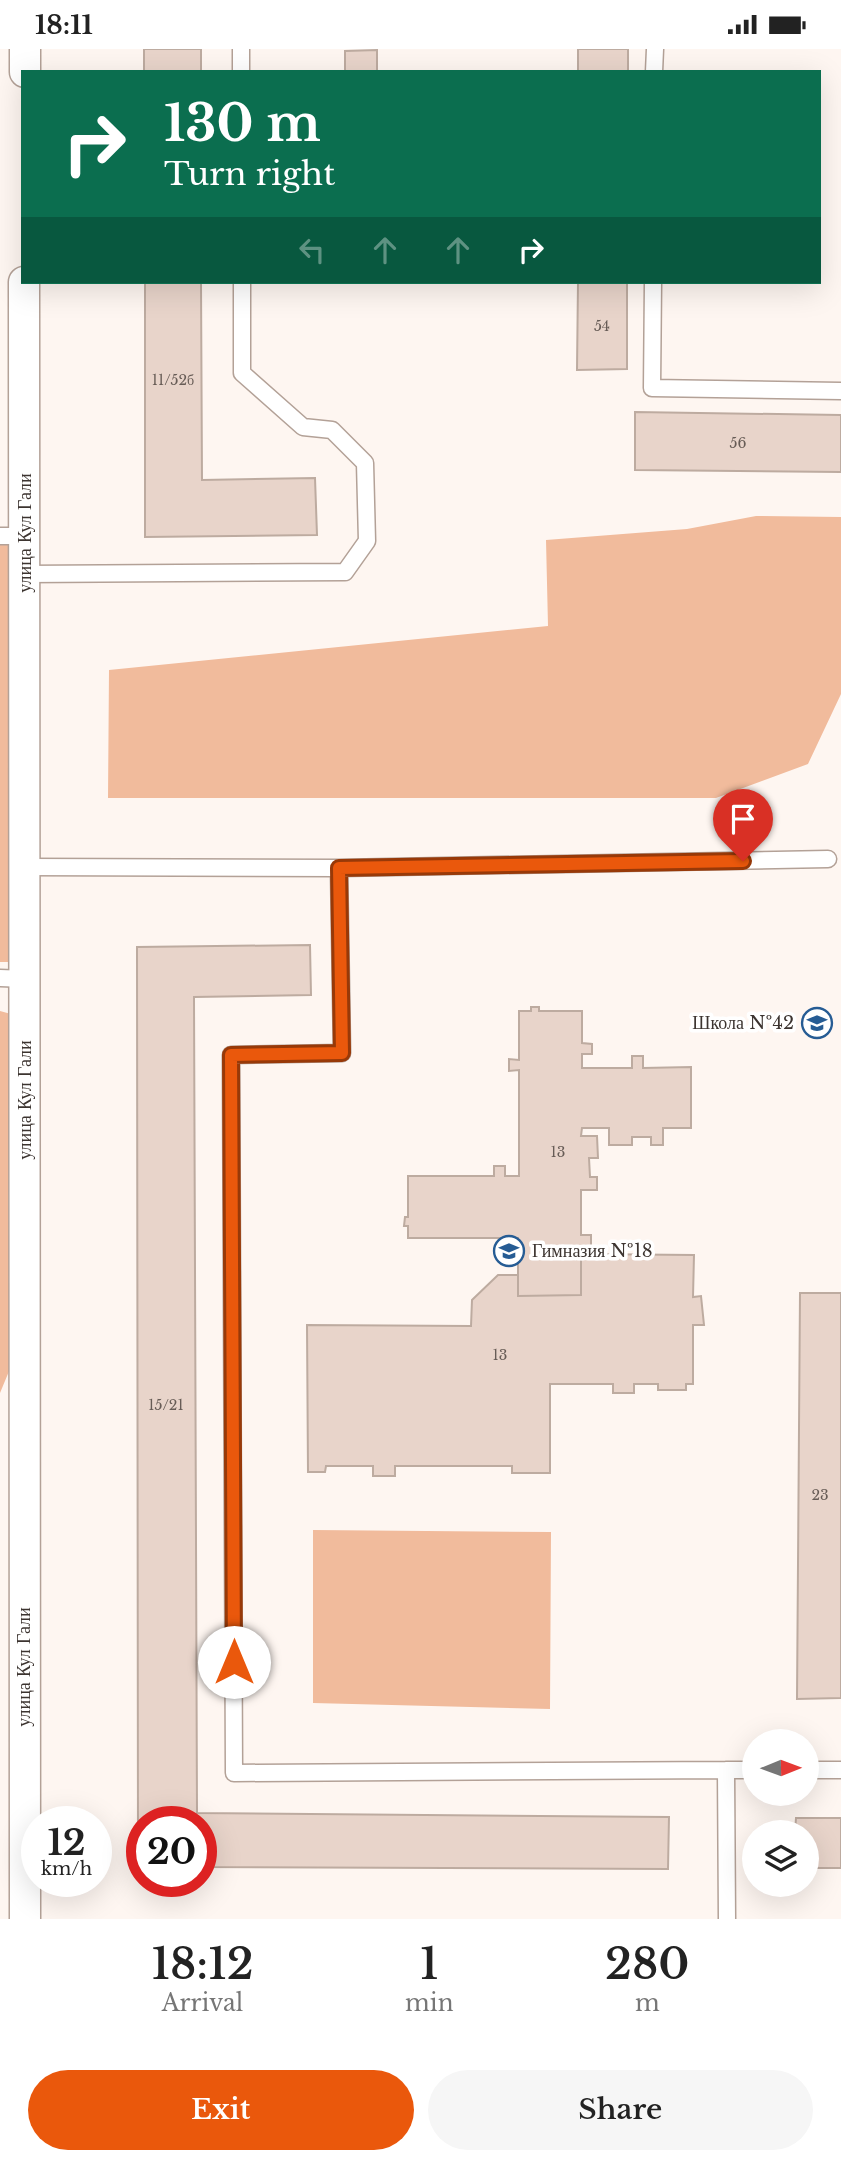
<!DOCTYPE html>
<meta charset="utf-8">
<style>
body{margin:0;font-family:"Libre Baskerville",serif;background:#f6f6f6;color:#222;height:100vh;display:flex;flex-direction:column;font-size:26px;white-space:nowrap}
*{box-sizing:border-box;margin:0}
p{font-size:23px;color:#767676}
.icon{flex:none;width:38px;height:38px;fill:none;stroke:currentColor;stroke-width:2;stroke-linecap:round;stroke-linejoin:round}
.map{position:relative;height:1870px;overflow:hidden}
.drawer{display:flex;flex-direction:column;background:#fff;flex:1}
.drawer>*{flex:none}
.guide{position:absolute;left:21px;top:21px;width:800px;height:214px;border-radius:0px;box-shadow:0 7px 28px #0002;background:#0b6e4f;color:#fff;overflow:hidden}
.needle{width:46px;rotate:89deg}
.tools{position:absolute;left:742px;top:1680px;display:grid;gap:14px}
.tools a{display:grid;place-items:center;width:77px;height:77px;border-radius:50%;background:#fff;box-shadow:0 7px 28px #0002;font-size:35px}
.speed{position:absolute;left:21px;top:1757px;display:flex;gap:14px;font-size:35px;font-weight:700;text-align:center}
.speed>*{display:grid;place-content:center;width:91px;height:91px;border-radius:50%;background:#fff;box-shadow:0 7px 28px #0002;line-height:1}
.speed small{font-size:18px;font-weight:400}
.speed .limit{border:10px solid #d22;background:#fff;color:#111}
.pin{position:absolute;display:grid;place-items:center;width:60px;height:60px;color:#fff;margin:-72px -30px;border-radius:50% 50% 50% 0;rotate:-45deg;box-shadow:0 0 7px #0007}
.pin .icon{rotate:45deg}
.me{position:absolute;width:77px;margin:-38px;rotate:0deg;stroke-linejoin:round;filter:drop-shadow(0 0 5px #0008)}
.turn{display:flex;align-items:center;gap:24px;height:147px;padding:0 28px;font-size:32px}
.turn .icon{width:91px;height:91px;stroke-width:2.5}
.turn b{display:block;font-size:49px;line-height:60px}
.lanes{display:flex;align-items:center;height:66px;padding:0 28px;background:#0003;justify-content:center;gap:35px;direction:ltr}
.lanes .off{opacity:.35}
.eta{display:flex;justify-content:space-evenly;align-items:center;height:119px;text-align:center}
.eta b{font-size:42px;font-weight:600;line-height:49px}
.button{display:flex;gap:14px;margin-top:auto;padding:14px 28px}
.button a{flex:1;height:80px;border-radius:42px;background:#ea580c;color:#fff;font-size:28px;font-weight:600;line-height:80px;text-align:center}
.button a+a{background:#f6f6f6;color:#222}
.status{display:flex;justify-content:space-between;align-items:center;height:49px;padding:0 35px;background:#fff;direction:ltr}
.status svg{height:19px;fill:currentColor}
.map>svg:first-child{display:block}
.green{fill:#f1bb9c}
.building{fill:#e8d4ca;stroke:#bdaba0;stroke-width:2}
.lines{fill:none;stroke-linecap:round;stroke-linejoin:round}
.lane-casing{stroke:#b3a197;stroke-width:19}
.street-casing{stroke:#b3a197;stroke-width:33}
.lane{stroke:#fff;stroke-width:16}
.street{stroke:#fff;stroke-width:30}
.route-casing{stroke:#983908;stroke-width:18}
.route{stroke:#ea580c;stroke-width:12}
.labels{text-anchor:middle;stroke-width:7;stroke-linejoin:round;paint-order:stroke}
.number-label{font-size:14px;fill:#675c56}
.street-label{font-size:18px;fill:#3c3430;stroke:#fff}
.poi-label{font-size:18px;fill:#3c3430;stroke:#fff;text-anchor:end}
</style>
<div class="status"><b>18:11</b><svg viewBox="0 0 49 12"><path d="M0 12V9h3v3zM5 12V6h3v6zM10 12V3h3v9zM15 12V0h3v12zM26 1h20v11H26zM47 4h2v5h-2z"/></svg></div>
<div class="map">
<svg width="841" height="1870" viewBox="0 0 841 1870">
<rect width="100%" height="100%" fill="#fef6f1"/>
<!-- green -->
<path class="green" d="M756,467L841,468V645L808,715L716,749H108L109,621L548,577L546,491L687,480Z
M0,487H25L20,913H0Z
M0,962L11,965L8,1152L12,1315L0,1344Z
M313,1481L551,1483L550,1660L313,1654Z"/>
<!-- building -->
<path class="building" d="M144,0H201V23H144Z
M578,0H628V23H578Z
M377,1V23H345V2Z
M145,233H201L202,431L315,429L317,486L145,488Z
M578,233H627V320L577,321Z
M635,363L841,366V423L635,421Z
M310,896L311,946L194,948L197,1764L669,1768L668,1820L201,1818V1773H142V1818H138L137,898Z
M531,958H539V962H582V994L592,995V1005H582V1019H632V1007H643V1019L691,1018V1079H663V1096H651V1088H632V1096H609V1079H582L581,1087H597L598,1109H589L590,1128H597V1141H581V1186H591V1197H581V1246L518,1247V1189H408V1177H404L405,1168H408V1127H494V1117H505V1127H519V1021L509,1022V1010L519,1011V962H531Z
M581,1205L694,1206L693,1248L701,1247L704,1276H693V1335H686V1341H658V1335H634V1344H613V1335H550V1424H512V1417H395V1427H373V1417H326L325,1423H308L307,1276L471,1277L472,1251L498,1226H518V1247L581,1246Z
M800,1244H841V1649L797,1650Z
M796,1769H841V1819H807V1783H795Z"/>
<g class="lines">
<!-- lane casing -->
<g class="lane-casing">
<path id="lane" d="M241,0V23
M654,23L655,0
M653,233L652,339L841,342
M0,487H25
M25,525L345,523L367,492L365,414L332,381L303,378L242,324V233
M25,818L339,819L342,1004L231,1006L234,1724L726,1721
M339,819L828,810
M0,929L25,930
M807,1721H841
M727,1870L726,1721H754"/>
</g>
<!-- street casing -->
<g class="street-casing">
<path id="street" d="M25,23V0
M24,233L25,1870"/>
</g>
<!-- lane -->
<use href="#lane" class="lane"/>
<!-- street -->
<use href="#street" class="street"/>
</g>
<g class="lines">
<!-- route casing -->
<g class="route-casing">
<path id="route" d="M234,1613L231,1006L342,1004L339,819L743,812"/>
</g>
<!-- route -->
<use href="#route" class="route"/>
</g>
<!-- icons -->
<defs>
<g id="school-ring" transform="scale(1.575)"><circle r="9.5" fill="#fff" stroke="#265c94" stroke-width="1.5"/><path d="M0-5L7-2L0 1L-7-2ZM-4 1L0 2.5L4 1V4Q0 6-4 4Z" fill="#265c94"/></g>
</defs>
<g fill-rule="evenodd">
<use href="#school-ring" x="817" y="974"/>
<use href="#school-ring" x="509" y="1202"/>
</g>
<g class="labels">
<!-- number labels -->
<g class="number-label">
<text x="602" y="282">54</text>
<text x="173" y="336">11/52б</text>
<text x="738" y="399">56</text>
<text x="558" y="1108">13</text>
<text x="500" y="1311">13</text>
<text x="166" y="1361">15/21</text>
<text x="820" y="1451">23</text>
</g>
<!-- street labels -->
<g class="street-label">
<text transform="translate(25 484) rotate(-90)" y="6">улица Кул Гали</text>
<text transform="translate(25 1051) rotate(-90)" y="6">улица Кул Гали</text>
<text transform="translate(24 1618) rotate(-90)" y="6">улица Кул Гали</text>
</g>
<!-- poi labels -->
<g class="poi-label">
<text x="794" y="980">Школа №42</text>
<text x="532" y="1208" text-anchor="start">Гимназия №18</text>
</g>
</g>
</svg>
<div class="tools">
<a><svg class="needle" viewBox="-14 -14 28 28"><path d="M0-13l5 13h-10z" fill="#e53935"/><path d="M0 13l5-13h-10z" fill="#767676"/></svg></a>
<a><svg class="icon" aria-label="layers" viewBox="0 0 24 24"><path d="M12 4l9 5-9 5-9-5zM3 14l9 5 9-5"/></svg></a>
</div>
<div class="speed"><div>12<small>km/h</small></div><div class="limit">20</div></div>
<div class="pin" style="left:743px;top:812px;background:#d93025"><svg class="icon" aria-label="arrive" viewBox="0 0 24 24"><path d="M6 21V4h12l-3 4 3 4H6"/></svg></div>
<svg class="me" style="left:234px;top:1613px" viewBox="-20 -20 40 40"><circle r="19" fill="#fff"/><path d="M0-13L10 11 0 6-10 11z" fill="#ea580c"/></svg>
<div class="guide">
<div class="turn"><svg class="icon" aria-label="right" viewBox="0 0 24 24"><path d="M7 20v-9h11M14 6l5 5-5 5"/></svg><div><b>130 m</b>Turn right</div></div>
<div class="lanes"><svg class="icon off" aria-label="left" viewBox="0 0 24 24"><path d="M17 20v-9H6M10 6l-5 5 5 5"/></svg><svg class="icon off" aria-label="ahead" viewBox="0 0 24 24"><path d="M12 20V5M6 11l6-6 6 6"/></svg><svg class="icon off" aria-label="ahead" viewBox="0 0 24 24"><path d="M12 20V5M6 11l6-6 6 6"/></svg><svg class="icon" aria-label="right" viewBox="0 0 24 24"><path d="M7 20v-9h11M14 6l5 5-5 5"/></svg></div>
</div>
</div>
<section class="drawer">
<div class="eta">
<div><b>18:12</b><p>Arrival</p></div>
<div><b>1</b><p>min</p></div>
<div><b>280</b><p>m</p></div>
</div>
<div class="button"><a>Exit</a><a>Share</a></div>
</section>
